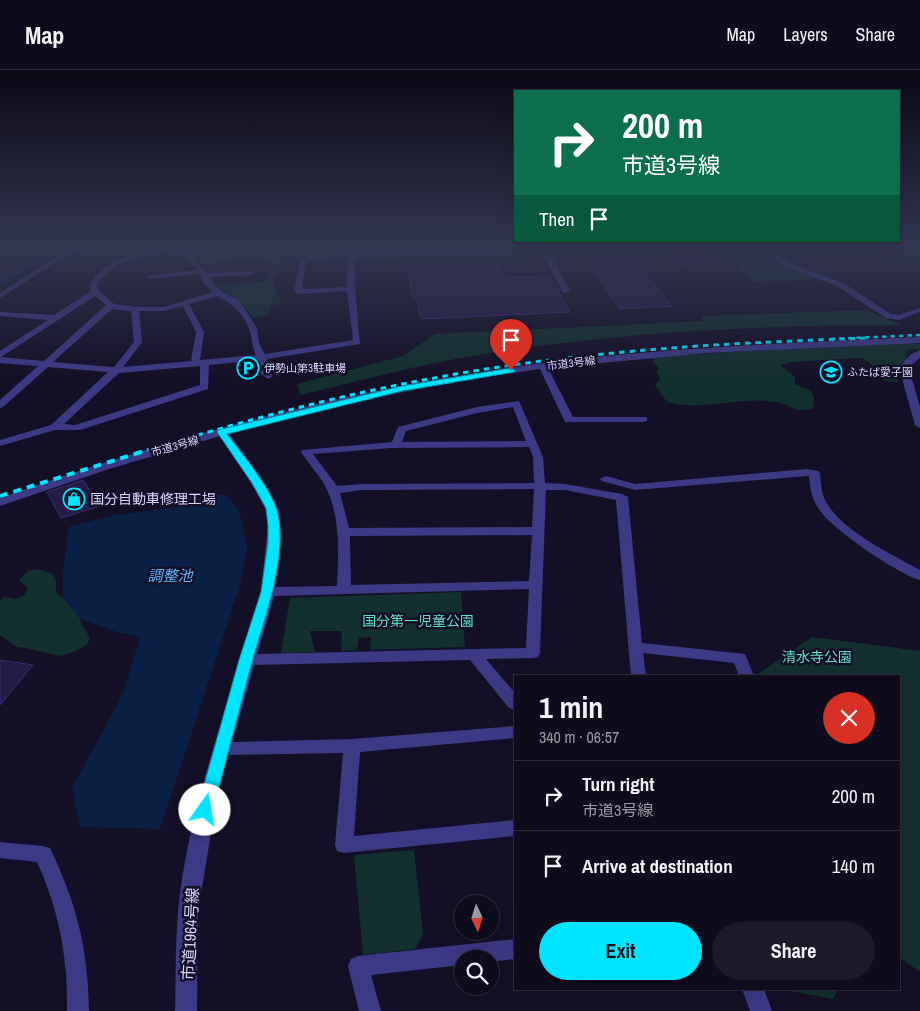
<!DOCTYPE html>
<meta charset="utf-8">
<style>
body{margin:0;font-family:"Archivo Narrow","Noto Sans JP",sans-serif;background:#1c1929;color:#f1f3f6;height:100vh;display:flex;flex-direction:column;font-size:19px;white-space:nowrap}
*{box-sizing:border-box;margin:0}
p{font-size:16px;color:#9b9ba3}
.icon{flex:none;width:28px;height:28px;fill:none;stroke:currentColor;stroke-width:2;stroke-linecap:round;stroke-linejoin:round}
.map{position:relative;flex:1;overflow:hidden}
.drawer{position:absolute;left:514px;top:605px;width:386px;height:315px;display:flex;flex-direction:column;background:#0e0b1c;border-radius:0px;box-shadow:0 5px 20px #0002,0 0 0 1px #2e2b3b}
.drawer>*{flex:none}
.top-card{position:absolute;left:514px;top:20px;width:386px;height:152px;border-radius:0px;box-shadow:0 5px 20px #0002,0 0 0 1px #2e2b3b;background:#0b6e4f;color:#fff;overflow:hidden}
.needle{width:32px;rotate:176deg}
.controls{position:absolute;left:454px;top:825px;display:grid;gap:10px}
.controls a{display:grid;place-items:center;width:45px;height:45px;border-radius:50%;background:#0e0b1c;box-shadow:0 5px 20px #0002,0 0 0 1px #2e2b3b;font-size:25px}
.pin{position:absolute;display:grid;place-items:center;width:42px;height:42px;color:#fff;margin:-51px -21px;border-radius:50% 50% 50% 0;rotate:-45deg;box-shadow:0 0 5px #0007}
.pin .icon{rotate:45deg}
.me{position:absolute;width:55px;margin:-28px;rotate:13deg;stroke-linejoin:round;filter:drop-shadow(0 0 4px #0008)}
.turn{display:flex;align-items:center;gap:18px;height:105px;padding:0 25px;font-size:22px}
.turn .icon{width:65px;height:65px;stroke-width:2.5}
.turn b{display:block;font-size:35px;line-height:42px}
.then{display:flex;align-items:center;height:48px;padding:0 25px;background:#0003;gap:10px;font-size:19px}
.round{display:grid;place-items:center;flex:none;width:52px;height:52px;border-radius:26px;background:#1c1929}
.overview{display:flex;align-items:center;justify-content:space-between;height:85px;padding:0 25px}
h1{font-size:30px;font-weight:800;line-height:38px}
.button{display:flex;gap:10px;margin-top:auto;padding:10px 25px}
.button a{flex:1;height:58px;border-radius:30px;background:#00e5ff;color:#111;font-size:20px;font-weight:800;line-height:58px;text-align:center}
.button a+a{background:#1c1929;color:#f1f3f6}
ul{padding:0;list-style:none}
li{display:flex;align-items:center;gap:15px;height:70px;padding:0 25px;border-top:1px solid #2e2b3b}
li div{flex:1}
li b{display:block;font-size:19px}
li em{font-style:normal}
header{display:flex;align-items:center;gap:30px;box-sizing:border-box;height:70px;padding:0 25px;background:#0e0b1c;border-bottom:1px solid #2e2b3b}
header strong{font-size:24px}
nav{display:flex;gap:28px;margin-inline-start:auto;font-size:18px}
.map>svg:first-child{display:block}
.green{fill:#12302f}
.water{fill:#0a1f44}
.building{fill:#241b47;stroke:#3b2d73}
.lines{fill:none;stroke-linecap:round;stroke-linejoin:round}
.minor{fill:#3d3a85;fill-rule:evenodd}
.rail-far2{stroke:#00e5ff;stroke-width:2.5;stroke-dasharray:4.5 4;stroke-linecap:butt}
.rail-far1{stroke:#00e5ff;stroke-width:3;stroke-dasharray:5.5 5;stroke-linecap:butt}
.rail{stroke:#00e5ff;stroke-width:4;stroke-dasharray:8 6;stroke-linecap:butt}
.route{fill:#00e5ff;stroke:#0095a6}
.labels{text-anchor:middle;stroke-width:5;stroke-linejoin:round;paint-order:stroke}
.far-street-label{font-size:11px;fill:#d9d4ff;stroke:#130f26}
.far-poi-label{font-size:11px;fill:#d9d4ff;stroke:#130f26;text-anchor:start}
.poi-label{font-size:14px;fill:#d9d4ff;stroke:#130f26;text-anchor:start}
.park-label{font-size:14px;fill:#5fe0c0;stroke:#130f26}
.water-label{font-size:15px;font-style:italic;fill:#62b6ff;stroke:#130f26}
.near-street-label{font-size:16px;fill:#d9d4ff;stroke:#130f26}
</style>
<header>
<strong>Map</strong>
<nav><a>Map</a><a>Layers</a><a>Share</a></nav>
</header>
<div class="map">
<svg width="920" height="941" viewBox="0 0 920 941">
<rect width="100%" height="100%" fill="#130f26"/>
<!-- green -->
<path class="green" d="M193,178H291L280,191C283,199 279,199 275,205C270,212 278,226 282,232L270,236V241L267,245L254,248L237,229L217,215L262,212L273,197L269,191L247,190L201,194L193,187L191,180Z
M756,180L792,199L821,209L753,212L719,181Z
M867,240L901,255C760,255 618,262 478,285C418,295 359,311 300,325L297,314L403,286L435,264L703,251L701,246Z
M896,273L920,274V279H912L906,281L907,290L896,305L899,312C864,313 884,293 859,288L791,292L780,295L795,307V314L811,321L814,328L813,338C794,345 791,334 776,332C739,326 703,342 667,332L655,315L660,309L657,302L659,299L653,291L654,288L660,285H689L811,277L827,278L833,275Z
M36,499L52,503L56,511V522L79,543L81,553L90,568L87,575L73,582L60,586L26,578L17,577L0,565V530L5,527L15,529L25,525L27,517L19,510L28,501Z
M461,522L465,577L370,580L371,567L359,568L357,580L341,581L342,561H310L315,582L281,583L290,528Z
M812,567L920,581V902L899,887V606H758V604Z
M414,780L423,864L415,879L363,885L354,785Z
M780,919H838L833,929Z"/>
<!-- water -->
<path class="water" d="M51,178H63L0,216V207Z
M225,424L239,440L247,478L239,518L160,759L80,757L72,718L123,624L140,567L117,562L80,549L63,528V504L69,457L115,445L177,437L208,426Z"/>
<!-- building -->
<path class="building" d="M663,178H694L710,193L678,195Z
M632,188L672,236L620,239L586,190Z
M498,194L504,208L550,206L570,242L421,249L416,228L413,229L407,198Z
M83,410L100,436L61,448L47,422Z
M0,590L33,595L0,635Z"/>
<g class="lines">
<!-- minor -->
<path class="minor" d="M6,178H14L0,185V180Z
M75,178H83L62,188L0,228V223L58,186Z
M164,178H176L119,194L102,207L97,215L99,221L114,234L135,237H164L213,222L205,215L200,204L151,209L147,207L151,205L198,200L186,186L185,178H191L192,186L206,203L254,201L255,203L251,205L208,207L221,221L239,230L257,258L259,273L265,284L353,270L347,221L298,224L294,222L300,190L310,185L348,184L349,178H355V184L548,178V181L570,221L563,223L542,182L355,188V219L360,274L267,289L273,300L270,303L273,306L268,309L260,303L263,300L259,290L209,295L208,319L80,360H55L0,376V370L51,355L108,302L48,297L3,337L0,338V330L38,296L0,293V281L48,250L0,246V242L54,245L91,221L89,215C107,188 134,184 164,178ZM348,188L347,217L302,219L306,191L311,189ZM95,226L106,235L44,291L1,287ZM217,226C231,233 244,243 249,259C252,268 252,276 256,285L200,290L204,262L189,234ZM183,236L196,262L191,291L123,297L142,272L139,241H164ZM112,239L131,241L134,272L114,297L53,292ZM200,296V315L75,355L64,354L119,303Z
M757,178H765L799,197L843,213L891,244L899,245L920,238V242L898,250L886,248L837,216L789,198Z
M881,178H894L884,180Z
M920,267V273L708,283L548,298L573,347H647V351L643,352H565L540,299C434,313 331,336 229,364C246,389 278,424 280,455C281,475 277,497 275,517L337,516C338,484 341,450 327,420C321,406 309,395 301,382L302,380L392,372L398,357L477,337L519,331L543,387L545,413L565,414L622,424L628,427L642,573L745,584L754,606H739L734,593L643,583L646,606H631L616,430L565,420H546L540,583L538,587L533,588L486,589L515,623V640L509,638L470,590L254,595L232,672L352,669L515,656V668L360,682L354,766L515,750V766L344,783L337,781L335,775L343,683L228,685L218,721L198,842L197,941H175C176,908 175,875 178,842C186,756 215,674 240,592L239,590L242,586L261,522L268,455L265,438L251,413L220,366L109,399L0,436V428C152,374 309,330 469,304C618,279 770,274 920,267ZM513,337L526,371L402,372L406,361L477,343ZM529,377L533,387L534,413L362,414L337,416L313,384L391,378ZM534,419L532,457L349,458L340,423L362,420ZM532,465L529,511L351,515L350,466ZM529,519L526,578L257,584L274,526Z
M920,280V287L909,298L920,337V358L915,355L899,298L910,285Z
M807,399L818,401L820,403C821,412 821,421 825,430C840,460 891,484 920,500V510C898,504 835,461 821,442C812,431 810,419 809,406L635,420L602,411L600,409L606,406L635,414Z
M0,772L43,776L50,778C77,835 88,878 89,941H67C68,888 59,840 37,792L0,788Z
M515,869V889L490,892V889H462V895L371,905L381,941H359L348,896L351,889L358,886Z
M742,919H764L772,941H750Z"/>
<!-- rail-far2 -->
<path class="rail-far2" d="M831,269L920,265"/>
<!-- rail-far1 -->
<path class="rail-far1" d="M137,383C233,354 330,327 429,309C574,281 721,273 868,268"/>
<!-- rail -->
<path class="rail" d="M0,426L141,382"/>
</g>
<!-- sky -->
<linearGradient id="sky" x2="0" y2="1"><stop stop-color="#0a0815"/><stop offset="0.57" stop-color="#333752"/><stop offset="1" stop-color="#333752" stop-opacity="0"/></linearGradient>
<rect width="920" height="310" fill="url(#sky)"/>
<!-- route -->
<path class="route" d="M511,298L515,300L514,302L402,321L227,364C242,384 270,417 277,440C289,485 264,549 252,592C239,641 226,690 213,740L211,744L205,746L200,744L197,740L239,590L261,522L268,472V455L266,438L252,413L217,362L218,360L402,316Z"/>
<!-- icons -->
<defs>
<g id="parking-ring" transform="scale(1.125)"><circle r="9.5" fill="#130f26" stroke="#00e5ff" stroke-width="1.5"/><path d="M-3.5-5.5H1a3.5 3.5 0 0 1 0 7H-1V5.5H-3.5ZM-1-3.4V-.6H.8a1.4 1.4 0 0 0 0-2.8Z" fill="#00e5ff"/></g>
<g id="school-ring" transform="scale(1.125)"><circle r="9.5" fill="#130f26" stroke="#00e5ff" stroke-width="1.5"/><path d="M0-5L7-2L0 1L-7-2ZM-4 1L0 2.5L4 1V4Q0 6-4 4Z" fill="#00e5ff"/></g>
<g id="shop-ring" transform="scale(1.125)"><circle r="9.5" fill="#130f26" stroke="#00e5ff" stroke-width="1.5"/><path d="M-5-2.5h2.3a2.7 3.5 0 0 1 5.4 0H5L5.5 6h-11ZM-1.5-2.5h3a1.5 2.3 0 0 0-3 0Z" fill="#00e5ff"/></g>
</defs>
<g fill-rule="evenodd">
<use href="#parking-ring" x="248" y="298"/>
<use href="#school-ring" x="831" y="302"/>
<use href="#shop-ring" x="74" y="429"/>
</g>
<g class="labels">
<!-- far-street labels -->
<g class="far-street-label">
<text transform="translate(571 293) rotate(-7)" y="4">市道3号線</text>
<text transform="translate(175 376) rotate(-16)" y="4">市道3号線</text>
</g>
<!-- far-poi labels -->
<g class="far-poi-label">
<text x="264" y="302">伊勢山第3駐車場</text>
<text x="847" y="306">ふたば愛子園</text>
</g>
<!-- poi labels -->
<g class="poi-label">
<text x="90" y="434">国分自動車修理工場</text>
</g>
<!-- park labels -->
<g class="park-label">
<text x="418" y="556">国分第一児童公園</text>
<text x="817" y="592">清水寺公園</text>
</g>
<!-- water labels -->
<g class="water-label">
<text x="170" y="511">調整池</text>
</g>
<!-- near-street labels -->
<g class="near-street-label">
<text transform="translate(190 864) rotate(-87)" y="6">市道1964号線</text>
</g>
</g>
</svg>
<div class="controls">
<a><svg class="needle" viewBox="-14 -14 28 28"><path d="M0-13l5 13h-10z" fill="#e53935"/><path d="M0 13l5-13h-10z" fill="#9b9ba3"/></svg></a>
<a><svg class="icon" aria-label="search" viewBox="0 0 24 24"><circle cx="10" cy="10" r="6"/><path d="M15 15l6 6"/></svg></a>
</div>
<div class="pin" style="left:511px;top:300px;background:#d93025"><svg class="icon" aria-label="arrive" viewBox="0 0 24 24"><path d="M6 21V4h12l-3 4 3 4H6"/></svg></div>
<svg class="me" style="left:205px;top:740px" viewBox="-20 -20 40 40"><circle r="19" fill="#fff"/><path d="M0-13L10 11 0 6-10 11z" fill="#00e5ff"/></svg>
<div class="top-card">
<div class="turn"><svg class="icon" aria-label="right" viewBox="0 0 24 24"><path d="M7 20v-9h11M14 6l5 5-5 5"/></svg><div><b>200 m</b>市道3号線</div></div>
<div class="then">Then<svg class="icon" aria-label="arrive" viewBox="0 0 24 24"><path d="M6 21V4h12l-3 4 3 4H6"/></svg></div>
</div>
<section class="drawer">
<div class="overview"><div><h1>1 min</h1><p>340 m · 06:57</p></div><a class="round" style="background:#d93025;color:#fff"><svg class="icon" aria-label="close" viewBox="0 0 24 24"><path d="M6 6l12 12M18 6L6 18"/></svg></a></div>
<ul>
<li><svg class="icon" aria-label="right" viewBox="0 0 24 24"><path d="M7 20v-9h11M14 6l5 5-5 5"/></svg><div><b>Turn right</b><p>市道3号線</p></div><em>200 m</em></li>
<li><svg class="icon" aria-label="arrive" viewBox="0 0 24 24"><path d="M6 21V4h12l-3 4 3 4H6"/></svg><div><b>Arrive at destination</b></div><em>140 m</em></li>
</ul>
<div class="button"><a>Exit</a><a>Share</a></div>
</section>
</div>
